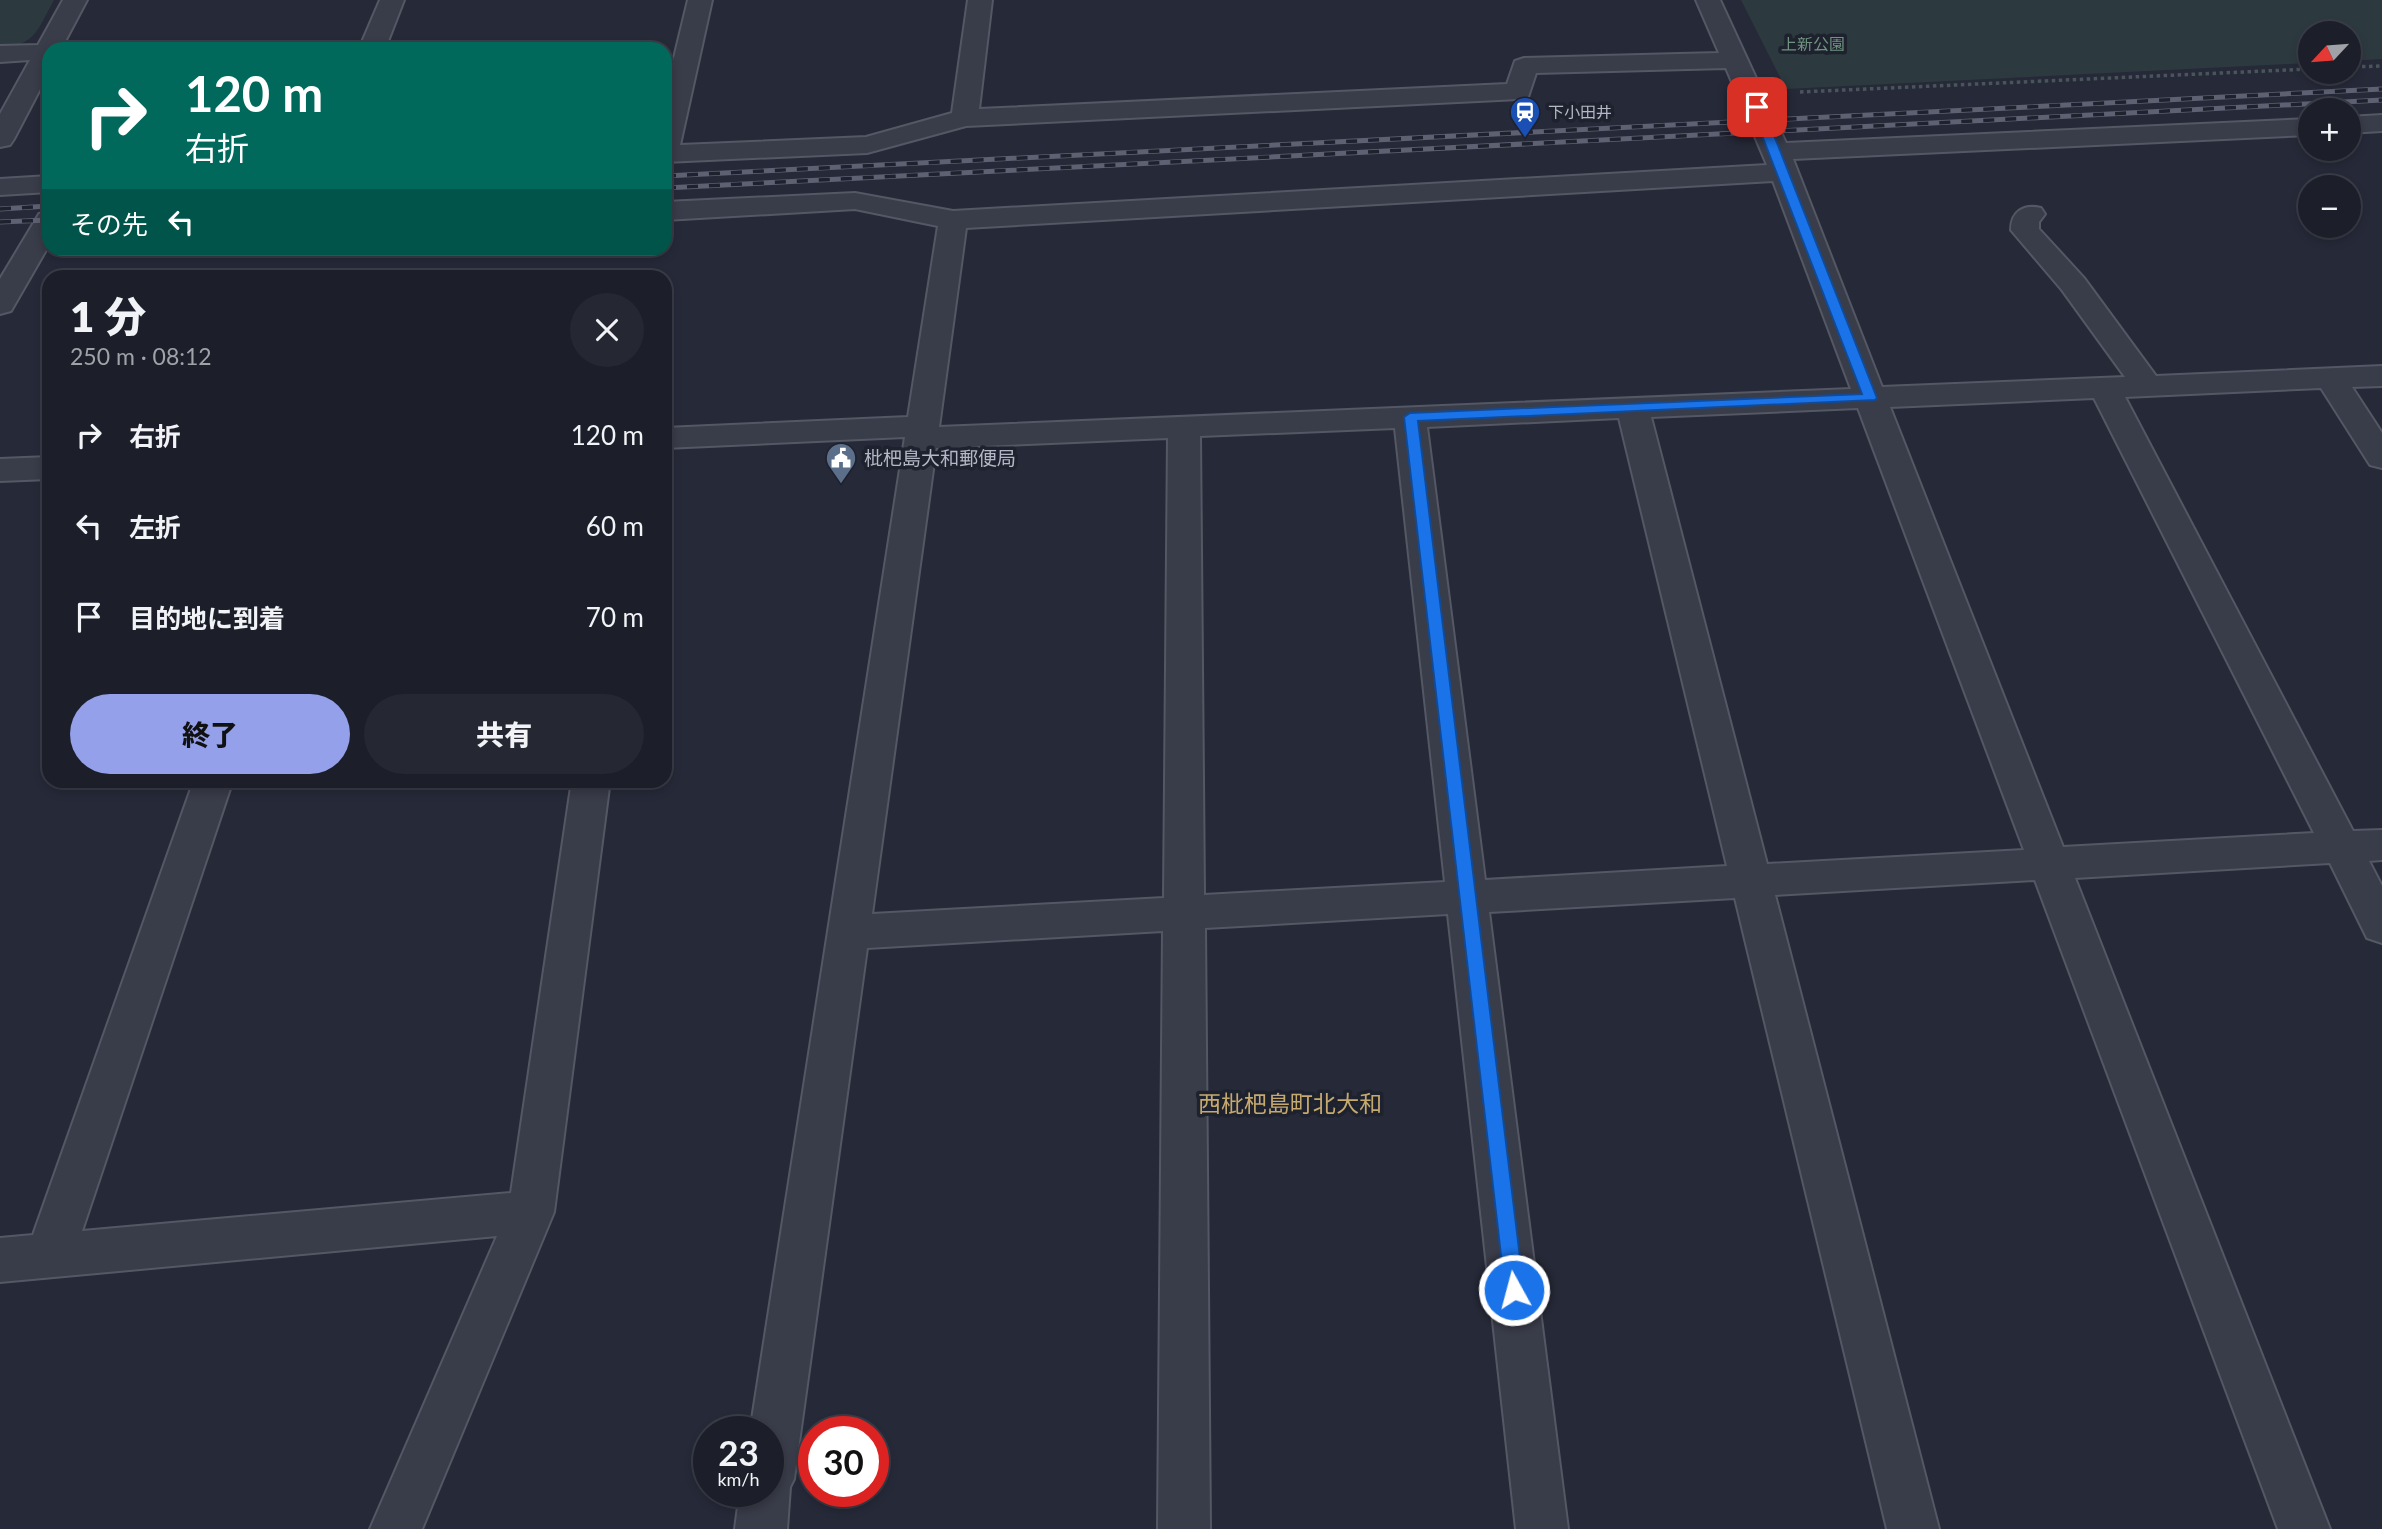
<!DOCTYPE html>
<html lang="ja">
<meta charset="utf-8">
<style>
body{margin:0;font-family:Lato,"Noto Sans JP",sans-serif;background:#252732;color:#f1f3f6;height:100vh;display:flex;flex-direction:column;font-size:26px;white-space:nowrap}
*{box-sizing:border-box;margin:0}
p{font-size:23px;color:#a0a2a8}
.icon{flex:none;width:38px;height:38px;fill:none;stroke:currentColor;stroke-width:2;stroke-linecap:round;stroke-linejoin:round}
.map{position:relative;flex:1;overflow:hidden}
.panel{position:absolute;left:42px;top:270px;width:630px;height:518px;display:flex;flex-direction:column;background:#1c1f2a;border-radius:21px;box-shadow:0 4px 10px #0003,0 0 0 2px #3a3d47}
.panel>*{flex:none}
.guide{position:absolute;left:42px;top:42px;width:630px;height:214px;border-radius:21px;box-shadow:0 4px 10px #0003,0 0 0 2px #3a3d47;background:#00695c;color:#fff;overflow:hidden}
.needle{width:46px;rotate:244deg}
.controls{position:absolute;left:2298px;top:21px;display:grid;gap:14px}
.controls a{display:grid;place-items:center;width:63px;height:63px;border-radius:50%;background:#1c1f2a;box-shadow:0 4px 10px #0003,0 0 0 2px #3a3d47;font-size:35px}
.speed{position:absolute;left:693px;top:1416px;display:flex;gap:14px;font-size:35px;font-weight:700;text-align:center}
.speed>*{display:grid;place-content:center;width:91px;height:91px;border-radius:50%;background:#1c1f2a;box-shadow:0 4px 10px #0003,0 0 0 2px #3a3d47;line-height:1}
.speed small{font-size:18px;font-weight:400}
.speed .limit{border:10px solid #d22;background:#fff;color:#111}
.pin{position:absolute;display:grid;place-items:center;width:60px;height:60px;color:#fff;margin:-30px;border-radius:14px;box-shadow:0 4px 10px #0006}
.me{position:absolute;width:77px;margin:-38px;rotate:353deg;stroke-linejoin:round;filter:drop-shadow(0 0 5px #0008)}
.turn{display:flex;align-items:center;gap:24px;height:147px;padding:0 28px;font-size:32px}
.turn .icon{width:91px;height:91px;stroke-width:2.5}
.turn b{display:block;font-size:49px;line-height:60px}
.then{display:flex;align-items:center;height:66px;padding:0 28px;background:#0003;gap:14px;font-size:26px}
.round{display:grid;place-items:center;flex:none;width:74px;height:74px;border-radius:37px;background:#252732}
.summary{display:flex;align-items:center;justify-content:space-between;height:119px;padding:0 28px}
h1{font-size:42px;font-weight:800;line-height:52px}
.button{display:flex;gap:14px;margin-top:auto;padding:14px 28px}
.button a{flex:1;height:80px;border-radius:42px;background:#94a1ea;color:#111;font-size:28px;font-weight:800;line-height:80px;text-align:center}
.button a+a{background:#252732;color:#f1f3f6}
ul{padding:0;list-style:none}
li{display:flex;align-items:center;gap:21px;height:91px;padding:0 28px}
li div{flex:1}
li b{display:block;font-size:26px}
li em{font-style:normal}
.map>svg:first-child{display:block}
.green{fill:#2c393e}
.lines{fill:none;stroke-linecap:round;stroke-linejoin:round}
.minor-casing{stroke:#545764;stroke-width:4}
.path{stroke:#49555b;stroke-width:3.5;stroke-dasharray:3.5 3.5;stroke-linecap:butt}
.minor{fill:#393c49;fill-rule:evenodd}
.rail-casing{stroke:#5e6172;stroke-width:5}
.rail{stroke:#1e212e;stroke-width:3.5;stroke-dasharray:11;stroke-linecap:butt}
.route{fill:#1a73e8;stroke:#114b97;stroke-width:2}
.labels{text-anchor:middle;stroke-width:7;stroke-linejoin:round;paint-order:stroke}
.far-park-label{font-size:16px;fill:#6f937f;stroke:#1e212e}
.far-poi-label{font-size:16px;fill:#b4b7c5;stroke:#1e212e;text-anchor:start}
.poi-label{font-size:19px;fill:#b4b7c5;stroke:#1e212e;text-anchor:start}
.quarter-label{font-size:23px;fill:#c6a96e;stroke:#1e212e}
</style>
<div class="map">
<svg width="2382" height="1529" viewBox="0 0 2382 1529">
<rect width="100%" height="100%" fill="#262938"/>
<!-- green -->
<path class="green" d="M0,0H54C38,28 36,46 0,48Z
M1741,0H2382V59L2349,61L2348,33H2310V63L1786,89Z"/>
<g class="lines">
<!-- minor casing -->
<g class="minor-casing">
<path id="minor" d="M63,0H87L61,49H49V72L14,139L10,145L0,147V114L30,60L0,62V46L38,45Z
M380,0H404L385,49H359Z
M688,0H712L680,145L866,137L952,113L968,0H992L979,109L1507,84L1515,61L1524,58L1719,53L1696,0H1720L1786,143L2310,119V135L1793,159L1882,387L2125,377L2062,290L2011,230C2011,211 2024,204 2041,208L2045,214L2039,222V229L2084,278L2156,376L2382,366V386L2352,387L2382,433V468L2370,465L2321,388L2125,397L2353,831L2382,830V860L2369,861L2382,886V943L2367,938L2330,863L2075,878L2330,1529H2278L2035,880L1775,895L1939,1529H1887L1735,898L1489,912L1568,1529H1516L1448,914L1205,928L1210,1529H1158L1163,931L867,948L794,1479L790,1487L787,1529H735L740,1491H768V1432H750L905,437L665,448V428L908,417L938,226L855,209L665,220V202L855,193L953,211L1767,165L1726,68L1536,73L1528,97L1519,99L966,126L867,153L665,162V95ZM1773,181L1851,389L939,427L966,228ZM2094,398L2314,833L2063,847L1890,407ZM1858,408L2024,850L1767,864L1651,417ZM1619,418L1727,866L1485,880L1427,427ZM1395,428L1445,882L1204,895L1200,436ZM1168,438L1164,898L872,914L936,448Z
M2382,115V131L2348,133V117Z
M49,176V192L0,195V179Z
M49,211V245L11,311L0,314V279L39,214Z
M49,457V479L0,481V459Z
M194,780H233L82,1231L511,1193L572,780H610L554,1212L422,1529H370L497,1236L0,1282V1238L33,1235Z"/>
</g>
<!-- path -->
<path class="path" d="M2348,67L2382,66
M1800,92L2310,69"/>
<!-- minor -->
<use href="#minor" class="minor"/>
<!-- rail casing -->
<g class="rail-casing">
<path id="rail" d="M665,176L2382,89
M665,188L2382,100
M0,209L49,206
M0,222L49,220"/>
</g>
<!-- rail -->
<use href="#rail" class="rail"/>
</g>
<!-- route -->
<path class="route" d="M1757,104L1763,107L1877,398L1875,400L1418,421L1524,1290L1521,1296L1514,1299L1507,1296L1505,1290L1404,417L1410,413L1862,394L1751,107Z"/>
<!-- icons -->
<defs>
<g id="station-pin" transform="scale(1.575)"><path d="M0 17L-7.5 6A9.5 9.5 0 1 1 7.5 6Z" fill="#1a4fb4" stroke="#1e212e"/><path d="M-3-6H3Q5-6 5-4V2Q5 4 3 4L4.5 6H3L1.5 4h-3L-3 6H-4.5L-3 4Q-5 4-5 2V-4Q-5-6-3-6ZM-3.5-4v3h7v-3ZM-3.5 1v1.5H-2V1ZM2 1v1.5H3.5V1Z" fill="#fff"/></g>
<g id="civic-pin" transform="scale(1.575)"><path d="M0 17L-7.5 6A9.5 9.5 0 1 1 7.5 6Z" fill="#5c6f8a" stroke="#1e212e"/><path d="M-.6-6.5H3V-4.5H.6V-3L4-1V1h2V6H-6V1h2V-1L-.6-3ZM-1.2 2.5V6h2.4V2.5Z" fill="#fff"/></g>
</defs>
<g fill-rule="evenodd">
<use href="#station-pin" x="1525" y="112"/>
<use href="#civic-pin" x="841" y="458"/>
</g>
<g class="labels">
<!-- far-park labels -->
<g class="far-park-label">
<text x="1813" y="50">上新公園</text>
</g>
<!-- far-poi labels -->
<g class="far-poi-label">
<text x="1548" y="118">下小田井</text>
</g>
<!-- poi labels -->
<g class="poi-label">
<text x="864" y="465">枇杷島大和郵便局</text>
</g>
<!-- quarter labels -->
<g class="quarter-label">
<text x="1290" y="1112">西枇杷島町北大和</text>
</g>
</g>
</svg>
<div class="controls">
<a><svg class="needle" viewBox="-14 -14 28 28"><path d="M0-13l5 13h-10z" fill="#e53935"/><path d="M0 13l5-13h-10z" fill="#a0a2a8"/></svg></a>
<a>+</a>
<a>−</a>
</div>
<div class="speed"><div>23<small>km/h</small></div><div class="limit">30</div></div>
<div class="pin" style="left:1757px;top:107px;background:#d93025"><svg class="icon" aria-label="arrive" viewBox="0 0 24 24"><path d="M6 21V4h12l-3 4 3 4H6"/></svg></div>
<svg class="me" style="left:1514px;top:1290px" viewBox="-20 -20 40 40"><circle r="17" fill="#1a73e8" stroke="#fff" stroke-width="3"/><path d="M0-11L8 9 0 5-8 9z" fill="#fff"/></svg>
<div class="guide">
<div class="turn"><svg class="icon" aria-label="right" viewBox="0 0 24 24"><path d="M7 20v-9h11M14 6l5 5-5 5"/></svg><div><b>120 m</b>右折</div></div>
<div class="then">その先<svg class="icon" aria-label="left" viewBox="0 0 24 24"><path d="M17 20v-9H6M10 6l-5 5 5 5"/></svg></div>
</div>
<section class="panel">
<div class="summary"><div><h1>1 分</h1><p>250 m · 08:12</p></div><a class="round"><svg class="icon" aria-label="close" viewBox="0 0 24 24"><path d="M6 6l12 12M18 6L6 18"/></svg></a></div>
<ul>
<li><svg class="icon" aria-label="right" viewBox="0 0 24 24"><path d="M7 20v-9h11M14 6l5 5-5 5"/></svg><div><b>右折</b></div><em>120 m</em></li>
<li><svg class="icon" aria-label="left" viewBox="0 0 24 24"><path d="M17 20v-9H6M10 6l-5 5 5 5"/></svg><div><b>左折</b></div><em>60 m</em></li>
<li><svg class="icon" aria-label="arrive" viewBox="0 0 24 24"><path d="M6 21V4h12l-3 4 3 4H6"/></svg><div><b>目的地に到着</b></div><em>70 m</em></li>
</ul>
<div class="button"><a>終了</a><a>共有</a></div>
</section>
</div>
